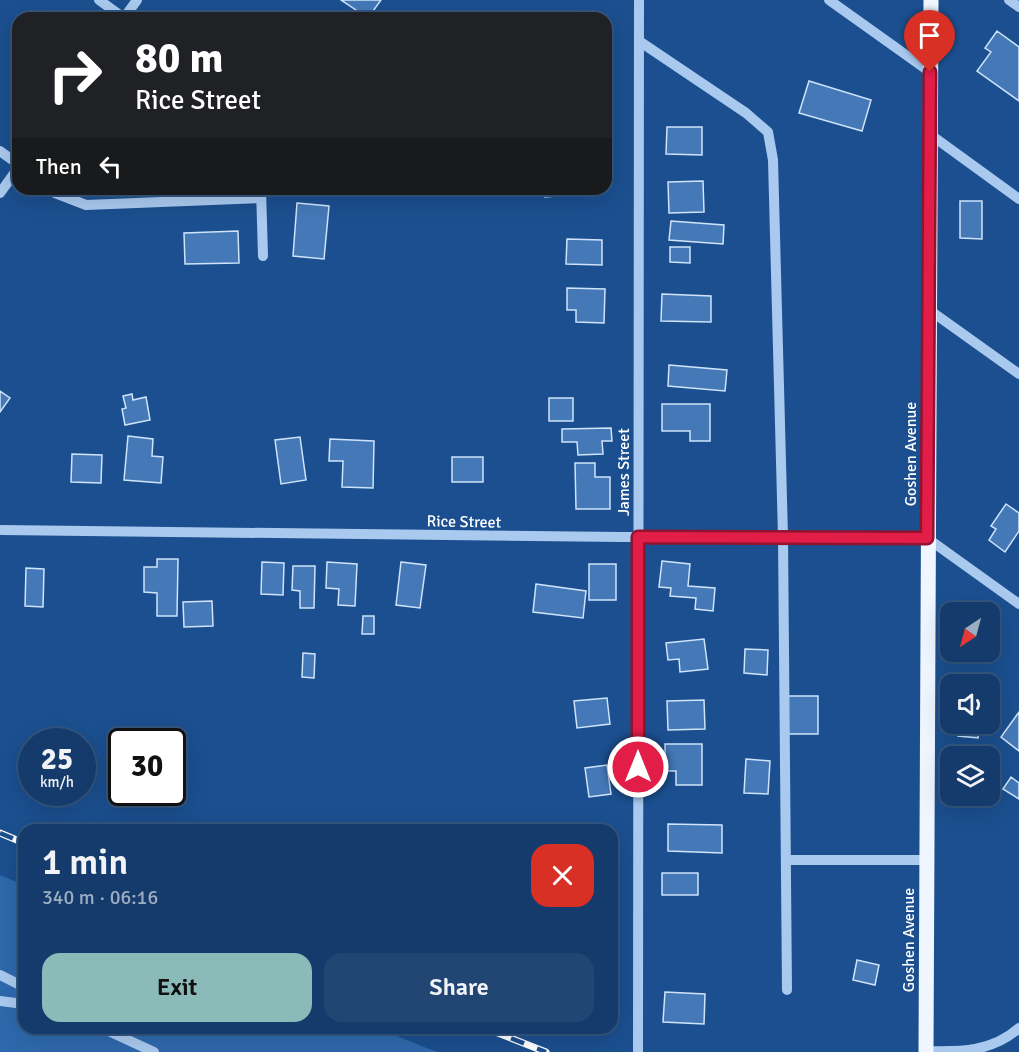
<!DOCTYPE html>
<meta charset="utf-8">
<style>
body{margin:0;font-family:Signika,sans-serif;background:#214673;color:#f1f3f6;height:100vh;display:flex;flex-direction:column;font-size:22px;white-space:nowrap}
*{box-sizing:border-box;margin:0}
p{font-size:20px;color:#9dadc1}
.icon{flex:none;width:33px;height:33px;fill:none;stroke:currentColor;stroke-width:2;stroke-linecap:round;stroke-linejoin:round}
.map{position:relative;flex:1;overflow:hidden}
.drawer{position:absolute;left:18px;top:824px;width:600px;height:210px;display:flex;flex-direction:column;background:#143b6b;border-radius:18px;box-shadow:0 6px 24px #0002,0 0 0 2px #33557e}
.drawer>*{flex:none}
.top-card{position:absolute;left:12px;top:12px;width:600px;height:183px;border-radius:18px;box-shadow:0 6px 24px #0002,0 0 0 2px #33557e;background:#202124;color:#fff;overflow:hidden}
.needle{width:39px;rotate:216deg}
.controls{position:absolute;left:940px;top:602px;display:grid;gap:12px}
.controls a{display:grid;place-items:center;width:60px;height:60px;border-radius:12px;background:#143b6b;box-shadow:0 6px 24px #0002,0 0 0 2px #33557e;font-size:30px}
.speed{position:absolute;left:18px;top:728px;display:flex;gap:12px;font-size:30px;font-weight:700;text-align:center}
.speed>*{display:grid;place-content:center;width:78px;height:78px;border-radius:50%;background:#143b6b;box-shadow:0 6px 24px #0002,0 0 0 2px #33557e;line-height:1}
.speed small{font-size:15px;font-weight:400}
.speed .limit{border:3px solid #111;border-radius:9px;background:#fff;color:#111}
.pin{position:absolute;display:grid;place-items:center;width:51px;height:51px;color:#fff;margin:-62px -26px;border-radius:50% 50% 50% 0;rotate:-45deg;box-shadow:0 0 6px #0007}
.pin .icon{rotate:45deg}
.me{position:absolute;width:66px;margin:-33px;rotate:0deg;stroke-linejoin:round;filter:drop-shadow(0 0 4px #0008)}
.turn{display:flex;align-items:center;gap:21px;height:126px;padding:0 24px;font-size:27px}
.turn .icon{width:78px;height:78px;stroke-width:2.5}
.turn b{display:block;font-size:42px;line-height:51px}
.then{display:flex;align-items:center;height:57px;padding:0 24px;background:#0003;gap:12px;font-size:22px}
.round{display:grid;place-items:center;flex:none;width:63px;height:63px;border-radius:18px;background:#214673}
.overview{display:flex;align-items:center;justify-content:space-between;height:102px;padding:0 24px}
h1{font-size:36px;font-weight:600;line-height:45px}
.primary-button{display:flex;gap:12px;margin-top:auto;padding:12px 24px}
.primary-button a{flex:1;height:69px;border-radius:18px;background:#8bbbb9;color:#111;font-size:24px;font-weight:600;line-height:69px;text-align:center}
.primary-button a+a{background:#214673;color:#f1f3f6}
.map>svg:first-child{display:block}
.green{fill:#2e69ad}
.building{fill:#4478b7;stroke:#cfe3fa;stroke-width:1.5}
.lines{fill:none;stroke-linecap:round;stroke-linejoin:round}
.minor{stroke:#a9c9ee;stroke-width:10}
.major{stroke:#f0f6ff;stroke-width:15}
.rail-casing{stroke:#fff;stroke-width:7}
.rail{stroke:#1b4f8f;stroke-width:4.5;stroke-dasharray:14;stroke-linecap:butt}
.route-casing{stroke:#92132f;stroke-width:15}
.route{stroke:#e11d48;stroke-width:10}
.labels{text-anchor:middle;stroke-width:5;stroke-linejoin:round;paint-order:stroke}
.street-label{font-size:16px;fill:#fff;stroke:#1b4f8f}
</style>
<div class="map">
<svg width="1019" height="1052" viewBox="0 0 1019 1052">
<rect width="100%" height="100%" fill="#1b4f8f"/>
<!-- green -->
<path class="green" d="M0,875L24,885V1028H376L437,1052H0Z"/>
<!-- building -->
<path class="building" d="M341,0H381L368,18Z
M997,31L1019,47V101L977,71L991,52L985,48Z
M809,81L871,100L862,131L799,113Z
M667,127H702V155L666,154Z
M703,181L704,212L669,213L668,182Z
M544,189H566V195L545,197Z
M960,201H982V239L960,238Z
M297,203L329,206L324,259L293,256Z
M671,221L724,225L723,244L669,240Z
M238,231L239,263L185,264L184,233Z
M567,239L602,240V265L566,264Z
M670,247H690V263L670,262Z
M567,288L605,289L604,323L576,322V310H567Z
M662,294L711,296V322L661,321Z
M669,365L727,370L725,391L668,386Z
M0,391L10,398L0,412Z
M132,394L133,400L146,397L150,420L125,425L122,409L126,408L123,396Z
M549,398H573V421H549Z
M662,404H710V441H690V431H662Z
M611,428L612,441H602L603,454L578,455L577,442H562V429Z
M128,436L153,439L152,456L163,457L161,483L124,480Z
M300,437L306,480L281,484L275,440Z
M330,439L374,441L373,488L342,487L343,461H329Z
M72,454L102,455L101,483L71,482Z
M452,457H483V482H452Z
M575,463H595V477H610V509H576Z
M1006,504L1019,513V531L1005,552L989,540L996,529L991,526Z
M157,559H178L177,616H157V593L144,592V567H157Z
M662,561L690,564L688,586L715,588L713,611L695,609L696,598L670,596L671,588L659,587Z
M262,562L284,563L283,595L261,594Z
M327,562L357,564L355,606L338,605L339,589L326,588Z
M401,562L426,565L420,608L396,605Z
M589,564H616V600H589Z
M293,566H315L314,608H300V591L292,590Z
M26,568L44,569L43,607L25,606Z
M536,584L586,591L583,618L533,612Z
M212,601L213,626L184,627L183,602Z
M363,616H374V634H362Z
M704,639L708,669L680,672L679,659L668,660L666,643Z
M745,649L768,650L767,675L744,673Z
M303,653L315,654L314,678L302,677Z
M788,696H818V734H788Z
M607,698L610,724L577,728L574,701Z
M704,700L705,729L668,730L667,701Z
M1019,712V751L1001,737Z
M959,723H980L978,738L958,736Z
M665,744H702V785H676V771H665Z
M746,759L770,761L768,794L744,793Z
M607,765L611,794L589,797L585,768Z
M1011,777L1019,783V799L1003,789Z
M668,824L722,825V853L668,851Z
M662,873H698V895H662Z
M857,960L879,965L875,985L853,980Z
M665,992L705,994L704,1024L663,1022Z"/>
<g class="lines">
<!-- minor -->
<path class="minor" d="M99,0L124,18
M829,0L930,72
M1009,0L1019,7
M124,18L137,0
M639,41L746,113L768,132L773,160L783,537L787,990
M931,135L1019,199
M0,151L18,164
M50,189L55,193L86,205L261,198
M261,189L263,256
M0,193L18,168
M928,309L1019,374
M0,530L622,537L927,538L1019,604
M786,860H926
M0,975L24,987
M0,1001L24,1004
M102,1028L154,1052
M926,1051C960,1052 992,1052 1019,1028
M638,1052L639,0"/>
<!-- major -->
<path class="major" d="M926,1052L931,0"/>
<!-- rail casing -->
<g class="rail-casing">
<path id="rail" d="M0,833L24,843
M485,1028L546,1052"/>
</g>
<!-- rail -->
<use href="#rail" class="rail"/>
</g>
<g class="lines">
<!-- route casing -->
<g class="route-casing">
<path id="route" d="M638,767V537L927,538L930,72"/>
</g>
<!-- route -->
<use href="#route" class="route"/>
</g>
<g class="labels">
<!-- street labels -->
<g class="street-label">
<text transform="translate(910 454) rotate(-90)" y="6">Goshen Avenue</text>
<text transform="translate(623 472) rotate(-90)" y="6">James Street</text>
<text transform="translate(464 521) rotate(1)" y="6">Rice Street</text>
<text transform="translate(908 940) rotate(-90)" y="6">Goshen Avenue</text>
</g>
</g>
</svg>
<div class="controls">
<a><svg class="needle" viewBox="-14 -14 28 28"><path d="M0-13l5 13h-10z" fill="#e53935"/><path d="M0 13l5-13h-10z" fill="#9dadc1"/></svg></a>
<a><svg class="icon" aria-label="sound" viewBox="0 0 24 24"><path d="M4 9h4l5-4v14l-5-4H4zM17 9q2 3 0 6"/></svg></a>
<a><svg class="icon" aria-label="layers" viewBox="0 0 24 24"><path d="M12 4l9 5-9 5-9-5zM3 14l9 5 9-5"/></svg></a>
</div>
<div class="speed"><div>25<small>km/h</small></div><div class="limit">30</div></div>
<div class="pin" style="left:930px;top:72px;background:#d93025"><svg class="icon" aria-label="arrive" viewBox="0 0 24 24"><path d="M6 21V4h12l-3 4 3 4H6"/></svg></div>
<svg class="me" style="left:638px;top:767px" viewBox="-20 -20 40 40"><circle r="17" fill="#e11d48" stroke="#fff" stroke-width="3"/><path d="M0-11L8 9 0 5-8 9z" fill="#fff"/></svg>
<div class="top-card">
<div class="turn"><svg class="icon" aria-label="right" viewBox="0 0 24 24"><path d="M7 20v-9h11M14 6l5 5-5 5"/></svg><div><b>80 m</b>Rice Street</div></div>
<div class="then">Then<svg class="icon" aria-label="left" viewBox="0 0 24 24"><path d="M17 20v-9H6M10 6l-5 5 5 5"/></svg></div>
</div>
<section class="drawer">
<div class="overview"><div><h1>1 min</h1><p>340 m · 06:16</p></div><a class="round" style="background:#d93025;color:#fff"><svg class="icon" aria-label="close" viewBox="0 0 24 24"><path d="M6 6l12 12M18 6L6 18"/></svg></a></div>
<div class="primary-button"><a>Exit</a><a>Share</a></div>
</section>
</div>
